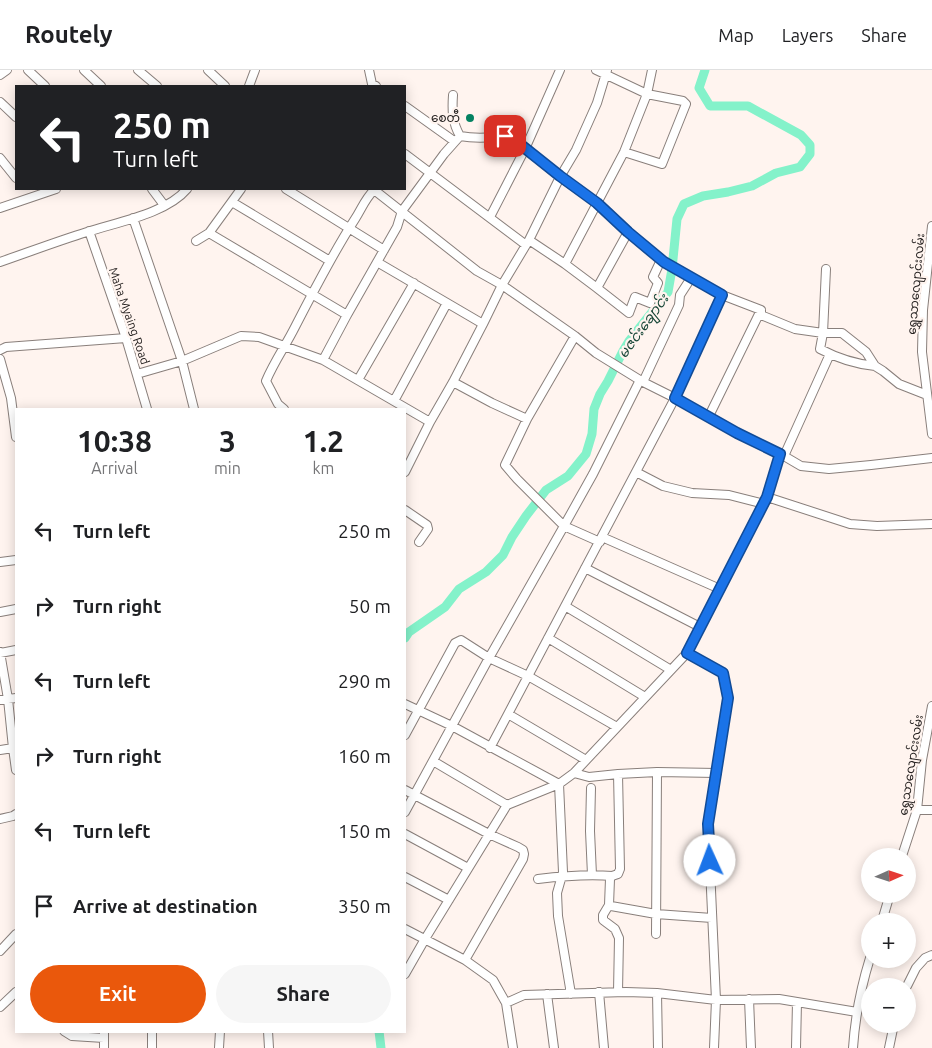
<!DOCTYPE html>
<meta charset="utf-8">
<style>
body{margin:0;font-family:Ubuntu,"Noto Sans Myanmar",sans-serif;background:#f6f6f6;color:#202124;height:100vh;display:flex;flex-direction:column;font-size:19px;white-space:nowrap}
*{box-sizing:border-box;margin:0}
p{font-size:16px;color:#757577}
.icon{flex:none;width:28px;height:28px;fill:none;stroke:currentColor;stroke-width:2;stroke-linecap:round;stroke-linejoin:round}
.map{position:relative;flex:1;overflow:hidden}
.side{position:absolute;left:15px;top:338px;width:391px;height:625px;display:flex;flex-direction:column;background:#fff;border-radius:0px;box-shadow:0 2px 12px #0003}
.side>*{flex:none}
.guide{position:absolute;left:15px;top:15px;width:391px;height:105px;border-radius:0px;box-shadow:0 2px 12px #0003;background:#202124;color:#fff;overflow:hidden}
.needle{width:32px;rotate:87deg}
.controls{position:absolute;left:861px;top:778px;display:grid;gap:10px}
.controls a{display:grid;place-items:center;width:55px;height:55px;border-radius:50%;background:#fff;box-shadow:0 2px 12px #0003;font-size:25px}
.pin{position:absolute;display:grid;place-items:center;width:42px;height:42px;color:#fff;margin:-21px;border-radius:10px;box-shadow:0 2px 8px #0006}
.me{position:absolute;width:55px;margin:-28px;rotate:358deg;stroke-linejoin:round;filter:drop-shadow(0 0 4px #0008)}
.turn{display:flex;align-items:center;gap:18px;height:105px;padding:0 15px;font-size:22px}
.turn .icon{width:65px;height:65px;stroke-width:2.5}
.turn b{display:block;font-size:35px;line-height:42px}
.eta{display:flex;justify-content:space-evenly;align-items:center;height:85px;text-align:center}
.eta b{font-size:30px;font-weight:700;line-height:35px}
.cta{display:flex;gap:10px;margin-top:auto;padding:10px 15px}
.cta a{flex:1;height:58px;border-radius:30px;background:#ea580c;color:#fff;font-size:20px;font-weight:700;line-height:58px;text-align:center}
.cta a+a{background:#f6f6f6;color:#202124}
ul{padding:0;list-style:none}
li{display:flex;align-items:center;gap:15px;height:75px;padding:0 15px}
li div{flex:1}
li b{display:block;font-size:19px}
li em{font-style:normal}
header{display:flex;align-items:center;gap:30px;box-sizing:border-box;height:70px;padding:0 25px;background:#fff;border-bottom:1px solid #e0e0e0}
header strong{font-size:24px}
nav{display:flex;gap:28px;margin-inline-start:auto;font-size:18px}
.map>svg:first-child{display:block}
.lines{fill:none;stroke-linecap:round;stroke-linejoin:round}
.river{stroke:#84f2ca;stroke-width:9}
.minor-casing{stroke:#897f7b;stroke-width:10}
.minor{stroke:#fff;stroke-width:8}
.route-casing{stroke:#114b97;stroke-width:12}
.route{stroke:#1a73e8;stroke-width:9}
.poi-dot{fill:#048262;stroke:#fff4ef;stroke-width:2}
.labels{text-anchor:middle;stroke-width:4.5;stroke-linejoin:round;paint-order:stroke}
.poi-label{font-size:12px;fill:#252120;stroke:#fff4ef;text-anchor:end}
.street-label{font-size:12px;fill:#252120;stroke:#fff4ef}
.water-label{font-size:14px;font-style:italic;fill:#174637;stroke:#fff4ef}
</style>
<header>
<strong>Routely</strong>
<nav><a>Map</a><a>Layers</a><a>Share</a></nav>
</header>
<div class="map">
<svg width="932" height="978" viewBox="0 0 932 978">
<rect width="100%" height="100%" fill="#fff4ef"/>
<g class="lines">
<!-- river -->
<path class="river" d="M405,568L409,562L445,537L459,519L486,502L503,485L512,467L526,446L546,420L568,406L586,384L592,364L594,339L600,324L608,311L623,281L629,271L668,222L672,199L677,149L684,134L703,126L728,122L752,116L776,103L800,97L810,84V75L801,65L748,36H710L699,18L705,0
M379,961L381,978"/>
<!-- minor casing -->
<g class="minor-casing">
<path id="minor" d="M28,0L45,16
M84,0L101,16
M138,0L157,16
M208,0L225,16
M369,0L372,14L376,16
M596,0L647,24L683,31L686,34L662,94L624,82
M0,5L7,0
M249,16L255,0
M453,25C452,40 452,52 460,66C471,68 483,68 494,67C500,67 505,65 511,67L560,107L597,133L628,162L664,192L722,225L761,240V245L795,259L823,263H842L866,282L875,296L883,301L899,314L927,325
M0,32L16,47
M405,36L454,71
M405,84L526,175
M0,88L16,108
M152,119L164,135
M241,119L209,163L347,245L323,290L430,352
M286,119L384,180
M373,119L477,201L502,215L575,266L596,283L643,312L675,328L737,363L784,386L801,396L829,399L871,395L932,388
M232,132L330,191
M0,138L56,119
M490,147L525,79L560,0
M133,148L182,291L194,339
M932,156L923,240L922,282L932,364
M89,161L126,268L147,339
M529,170L565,194L597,218L628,162
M196,171L209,163
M0,192C29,182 58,171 87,162C117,152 166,144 187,119
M377,192L483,254
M565,194L624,82L647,24L652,0
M826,199L823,263L820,279C837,288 855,294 875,296
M597,218L629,243L635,227L650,233L658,213L653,207L661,190
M347,245L397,157L402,141L444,84L460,66
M0,280L6,277L126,268
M0,289L11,328L16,367
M137,304L182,291L241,266L259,267L323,290
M358,310L414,213
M453,312L492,333L527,349
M643,312L679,235L680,225L691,208
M394,331L447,233
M284,339L278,334L266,311C274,292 286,275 295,257C314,220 333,183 355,149C362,138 365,129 374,120
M709,346L761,240
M784,386L830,284
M405,402L430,352L453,312L483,254L502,215L529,170L560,107L576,80L597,33L607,0
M636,402L663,416L692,423L729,425L764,434
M767,427L850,454L877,456L932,454
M405,440L427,455L428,459L419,472
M602,467L720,519
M600,472L564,456L593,404L640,310
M0,492L16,490
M585,498L700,557
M565,536L671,600
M0,542L16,539
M548,568L645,627
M0,582L8,629L13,678L16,700
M0,583L16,580
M687,583L767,427L780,384
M0,630L16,628
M405,634L452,656L559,714L563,802L557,823L558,846L571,924
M405,665L455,573L461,570L489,588L528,606L617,657
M490,678L508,644
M0,680L13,678
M586,690L508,644L675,328L722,225
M433,691L507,735
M574,703L589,707L618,704
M591,718L590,761L592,805
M405,720L489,764L518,777L523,780L524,784L523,789L465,890
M917,740H932
M405,742L489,588L564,456L517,409L505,395L527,349L575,266
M0,749L13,746L16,744
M405,764L468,798
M902,786L917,740L922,690L932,636
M405,807L449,830
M538,809C563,806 588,804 612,806
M609,835L611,836L656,844L712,848
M882,851L890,824
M405,859L465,890L493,910L506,933L513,978
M656,864L657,702
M0,881L16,864
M405,904L425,869L507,735L559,714L574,703L687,583L723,603L728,628L708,754L716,930L714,978
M907,916L916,898L925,888L932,885
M599,922L604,978
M618,922L619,868L615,859L603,850V845L609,835L610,809L612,806L618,804L620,799L618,704L657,702L717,703
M657,923L658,978
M547,924L554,978
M749,929L751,978
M506,933L524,925L626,922L657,923L716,930L779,929L857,942
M0,937L16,922
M64,961L72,966L104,968
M104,961V978
M268,961L269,978
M152,978V961
M219,978L220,961
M796,978L797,932
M853,978C855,948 861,917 870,888
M889,978L894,954"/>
</g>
<!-- minor -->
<use href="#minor" class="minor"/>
</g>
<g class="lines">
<!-- route casing -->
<g class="route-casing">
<path id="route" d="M505,66L511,67L560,106L597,133L628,162L664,192L722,225L675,328L737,363L780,384L767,427L687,583L723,603L728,628L708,754L710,791"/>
</g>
<!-- route -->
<use href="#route" class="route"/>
</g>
<!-- markers -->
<circle class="poi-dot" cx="470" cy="48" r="5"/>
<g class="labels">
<!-- poi labels -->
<g class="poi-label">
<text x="460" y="52">စေတီ</text>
</g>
<!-- street labels -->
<g class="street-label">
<text transform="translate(916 214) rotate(-85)" y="4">ရွှေသာလျောင်းလမ်း</text>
<text transform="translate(129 246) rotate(71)" y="4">Maha Myaing Road</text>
<text transform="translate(911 695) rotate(-81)" y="4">ရွှေသာလျောင်းလမ်း</text>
</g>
<!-- water labels -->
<g class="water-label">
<text transform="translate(643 256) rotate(-54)" y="5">မဇင်းချောင်း</text>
</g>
</g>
</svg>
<div class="controls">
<a><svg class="needle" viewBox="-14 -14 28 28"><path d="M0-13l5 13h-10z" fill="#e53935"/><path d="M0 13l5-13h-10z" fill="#757577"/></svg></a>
<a>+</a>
<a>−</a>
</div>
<div class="pin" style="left:505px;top:66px;background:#d93025"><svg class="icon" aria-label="arrive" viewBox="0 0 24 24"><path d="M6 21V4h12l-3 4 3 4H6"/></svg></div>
<svg class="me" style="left:710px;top:791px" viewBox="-20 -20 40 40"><circle r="19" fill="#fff"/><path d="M0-13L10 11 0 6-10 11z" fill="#1a73e8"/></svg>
<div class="guide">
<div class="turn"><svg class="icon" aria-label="left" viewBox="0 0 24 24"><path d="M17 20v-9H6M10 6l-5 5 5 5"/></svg><div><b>250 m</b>Turn left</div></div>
</div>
<section class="side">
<div class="eta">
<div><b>10:38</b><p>Arrival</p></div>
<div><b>3</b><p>min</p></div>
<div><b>1.2</b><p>km</p></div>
</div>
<ul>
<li><svg class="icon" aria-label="left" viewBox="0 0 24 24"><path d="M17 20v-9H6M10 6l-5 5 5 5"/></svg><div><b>Turn left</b></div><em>250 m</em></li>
<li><svg class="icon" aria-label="right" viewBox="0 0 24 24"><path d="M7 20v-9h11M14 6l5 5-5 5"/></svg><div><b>Turn right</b></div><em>50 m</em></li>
<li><svg class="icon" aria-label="left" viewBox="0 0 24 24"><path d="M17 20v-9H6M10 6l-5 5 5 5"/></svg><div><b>Turn left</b></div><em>290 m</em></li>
<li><svg class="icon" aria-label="right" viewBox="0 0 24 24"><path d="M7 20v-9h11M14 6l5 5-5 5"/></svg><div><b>Turn right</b></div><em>160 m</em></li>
<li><svg class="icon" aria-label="left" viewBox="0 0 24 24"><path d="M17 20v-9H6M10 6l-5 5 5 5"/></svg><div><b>Turn left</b></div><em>150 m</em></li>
<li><svg class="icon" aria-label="arrive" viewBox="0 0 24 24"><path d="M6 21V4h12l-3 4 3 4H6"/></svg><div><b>Arrive at destination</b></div><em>350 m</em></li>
</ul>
<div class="cta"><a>Exit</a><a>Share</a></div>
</section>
</div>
